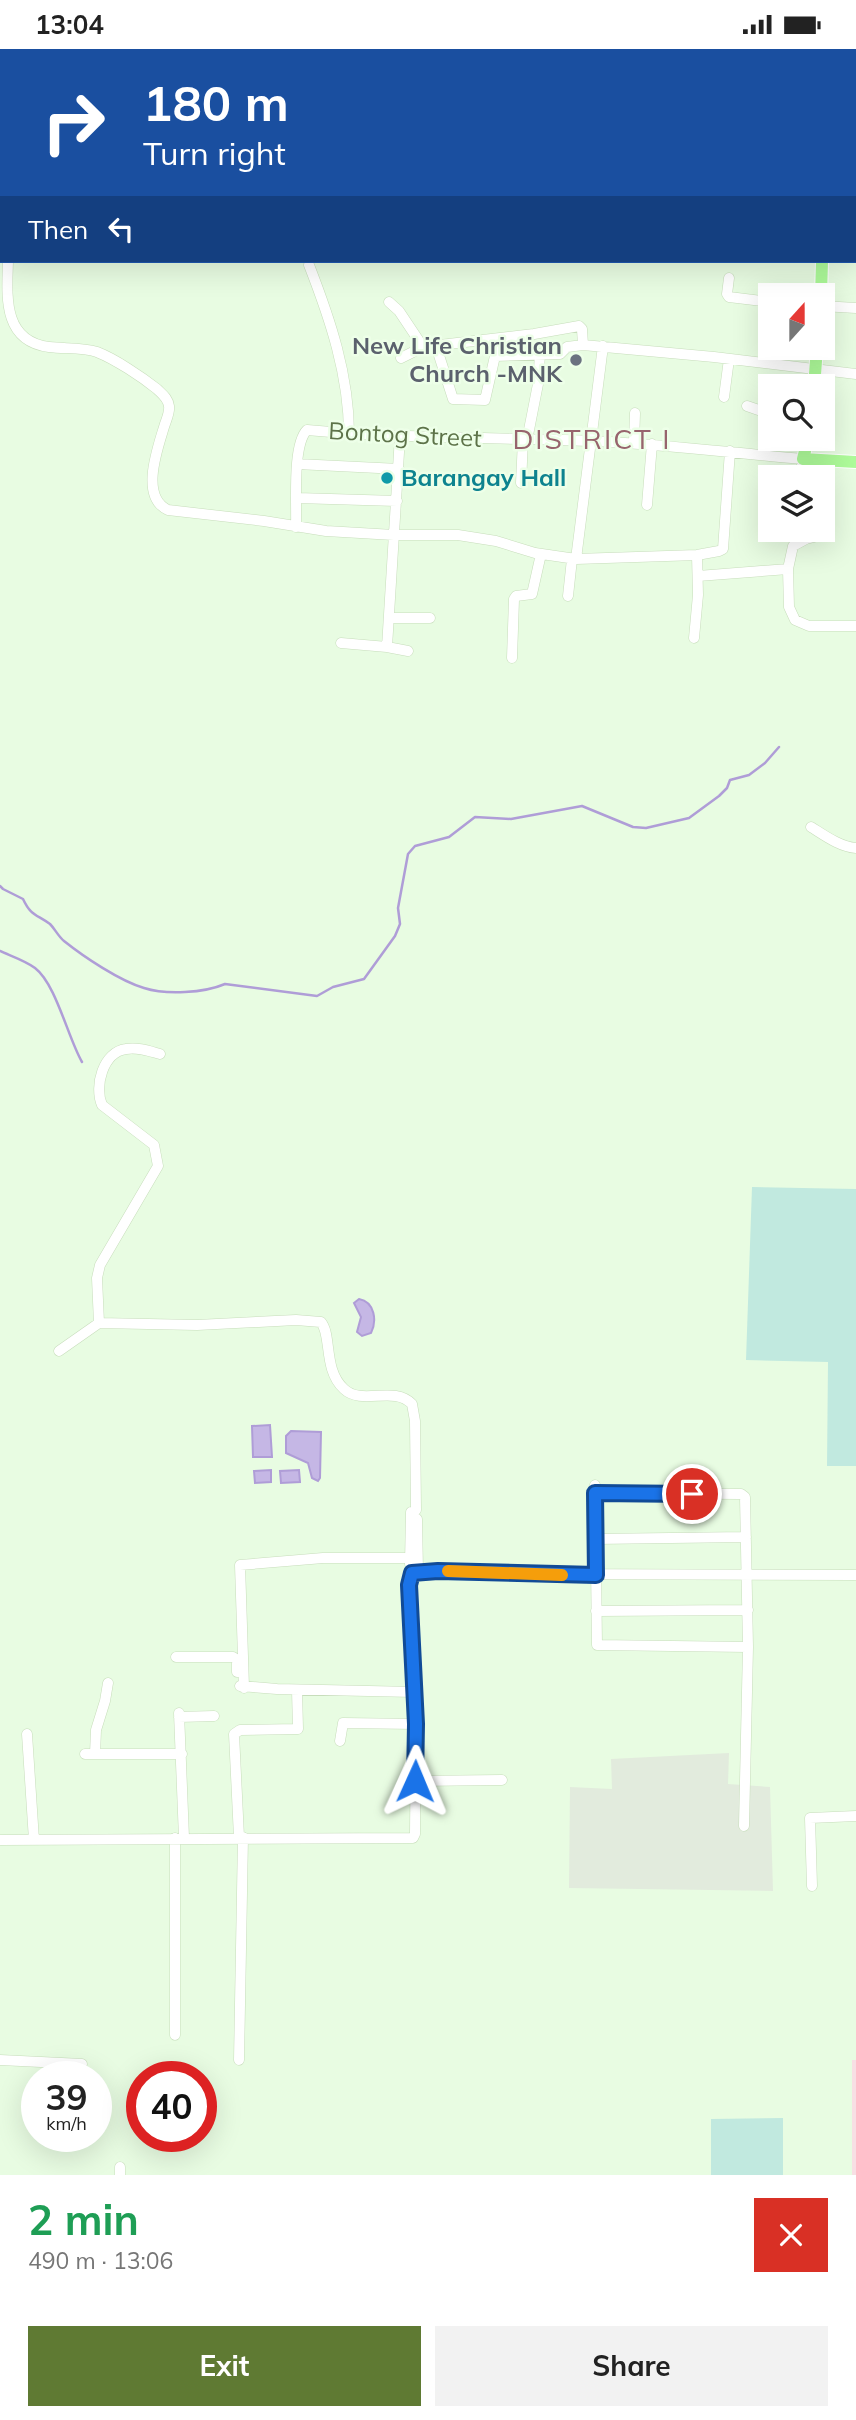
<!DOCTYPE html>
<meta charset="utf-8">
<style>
body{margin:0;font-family:Mulish,sans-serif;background:#f2f2f2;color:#222;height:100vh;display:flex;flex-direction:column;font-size:26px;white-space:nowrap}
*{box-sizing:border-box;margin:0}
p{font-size:23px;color:#767676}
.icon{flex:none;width:38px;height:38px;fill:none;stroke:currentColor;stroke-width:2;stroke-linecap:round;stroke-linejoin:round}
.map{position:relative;height:2126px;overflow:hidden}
.panel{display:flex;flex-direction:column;background:#fff;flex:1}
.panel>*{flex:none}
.top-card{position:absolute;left:0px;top:0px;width:858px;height:214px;box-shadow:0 7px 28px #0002;background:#1a4fa0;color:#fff;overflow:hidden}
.needle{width:46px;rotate:21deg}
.buttons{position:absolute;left:758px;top:234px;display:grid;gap:14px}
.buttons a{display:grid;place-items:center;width:77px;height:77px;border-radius:0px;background:#fff;box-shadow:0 7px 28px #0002;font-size:35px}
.speed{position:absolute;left:21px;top:2012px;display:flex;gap:14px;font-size:35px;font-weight:700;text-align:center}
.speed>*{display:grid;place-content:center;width:91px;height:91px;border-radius:50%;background:#fff;box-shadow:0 7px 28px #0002;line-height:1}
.speed small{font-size:18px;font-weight:400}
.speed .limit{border:10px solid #d22;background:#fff;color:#111}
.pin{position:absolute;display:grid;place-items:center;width:60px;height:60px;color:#fff;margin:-30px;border:4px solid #fff;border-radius:50%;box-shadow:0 2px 7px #0007}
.me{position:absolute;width:77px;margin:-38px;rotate:1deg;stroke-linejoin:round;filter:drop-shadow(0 0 5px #0008)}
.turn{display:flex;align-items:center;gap:24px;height:147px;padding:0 28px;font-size:32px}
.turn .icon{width:91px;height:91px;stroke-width:2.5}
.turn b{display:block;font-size:49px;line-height:60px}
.then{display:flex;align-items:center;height:66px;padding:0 28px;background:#0003;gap:14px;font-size:26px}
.round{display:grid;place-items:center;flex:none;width:74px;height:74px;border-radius:0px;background:#f2f2f2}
.head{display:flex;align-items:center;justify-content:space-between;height:119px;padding:0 28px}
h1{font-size:42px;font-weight:700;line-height:52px;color:#1e9e55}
.cta{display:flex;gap:14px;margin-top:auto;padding:14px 28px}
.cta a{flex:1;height:80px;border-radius:0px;background:#5f7a33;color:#fff;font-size:28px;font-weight:700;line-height:80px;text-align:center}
.cta a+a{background:#f2f2f2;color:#222}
.status{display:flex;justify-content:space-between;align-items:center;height:49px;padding:0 35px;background:#fff;direction:ltr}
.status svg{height:19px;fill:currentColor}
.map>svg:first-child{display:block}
.industrial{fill:#e2ebdd}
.education{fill:#f8dfe4}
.green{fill:#c1e9df}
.water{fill:#c5b7e5;stroke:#af9dd7;stroke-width:2}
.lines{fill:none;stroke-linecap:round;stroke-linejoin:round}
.stream{stroke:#af9dd7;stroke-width:2.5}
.minor-casing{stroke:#c7ddbb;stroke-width:11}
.major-casing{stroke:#fff;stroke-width:14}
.minor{stroke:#fff;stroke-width:10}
.major{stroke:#aefb9a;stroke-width:12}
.route-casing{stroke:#114b97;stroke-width:18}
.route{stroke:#1a73e8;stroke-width:12}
.slow{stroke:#f59e0b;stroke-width:12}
.worship-dot{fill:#6b7280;stroke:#edffe8;stroke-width:2.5}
.culture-dot{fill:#0f9aa8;stroke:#edffe8;stroke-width:2.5}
.labels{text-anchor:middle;stroke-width:5;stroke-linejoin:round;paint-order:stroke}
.worship-label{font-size:24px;font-weight:bold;fill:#5b616d;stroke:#edffe8;text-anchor:end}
.street-label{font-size:24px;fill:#5d7349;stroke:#edffe8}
.culture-label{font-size:24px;font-weight:bold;fill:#0d838f;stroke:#edffe8;text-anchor:start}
.quarter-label{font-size:28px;letter-spacing:2px;fill:#97646d;stroke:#edffe8}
</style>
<div class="status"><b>13:04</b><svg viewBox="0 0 49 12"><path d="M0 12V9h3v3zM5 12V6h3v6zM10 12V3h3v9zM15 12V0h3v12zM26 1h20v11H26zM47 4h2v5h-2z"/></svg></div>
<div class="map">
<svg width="856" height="2126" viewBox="0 0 856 2126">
<rect width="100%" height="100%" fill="#e8fce2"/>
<!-- industrial -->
<path class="industrial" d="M729,1704L728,1735L770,1738L773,1842L569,1839L570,1738L612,1740L611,1710Z"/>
<!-- education -->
<path class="education" d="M852,2011H856V2126H852Z"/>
<!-- green -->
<path class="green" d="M752,1138L856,1140V1417H827L828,1313L746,1311Z
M783,2069V2126H711V2070Z"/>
<!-- water -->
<path class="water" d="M359,1250C375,1253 377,1272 371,1284L362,1287L357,1283L361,1268L354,1254Z
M270,1376L272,1408H253L252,1377Z
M291,1382L321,1383L320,1429L318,1432L312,1429L308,1414L286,1404V1387Z
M271,1421V1433L255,1434L254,1422Z
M299,1421L300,1433L281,1434L280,1422Z"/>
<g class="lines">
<!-- stream -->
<path class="stream" d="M140,0L141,2
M0,837L3,840L23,850C31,867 36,865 50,875C55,880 58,887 64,892C84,908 120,932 144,939C166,946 204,944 225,935L317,947L333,938L364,930L395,887L400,875L398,859L408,805L415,797L449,788L475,768L511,770L582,757L633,778L646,779L689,769L719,747L727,739L730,731L749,726L765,714L779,698
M0,902C11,907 26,912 35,919C56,935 68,989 82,1013"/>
<!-- minor casing -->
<g class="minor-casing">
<path id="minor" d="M0,196L2,197
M8,212C7,246 2,292 49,298C65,300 82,298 97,303C115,310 142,328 157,340C162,345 168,349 169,357C170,364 166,371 164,378C157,401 140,448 168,461L264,472L326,482L394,486H458L496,492L535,504L576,510L697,506L719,502L723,500L730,402
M309,216C330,270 349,326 349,385
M729,229L727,245L729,248L770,253
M389,253L399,262L423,298
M822,257L856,259
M436,297L453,350L485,351L495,307V290
M495,307L560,305L567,298L583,296L714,308L856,325
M401,309L423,298L534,285L579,277L582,280L583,296
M724,348L729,310
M747,357L770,365
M400,387L387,598L408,602
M527,391L538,335L540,305
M634,394L635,364
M297,415L399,420
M521,434L523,391
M297,449L397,452
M647,456L652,395
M296,478C297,455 292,396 307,381C402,390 496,388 590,392C662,395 732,404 803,410L800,429
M576,510L603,297
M788,520L793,497L806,490L818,487
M698,527L788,520L789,558L795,571L809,577H856
M568,547L572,510
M389,569H430
M694,589L698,546L697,506
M341,594L387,598
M512,609L514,550L516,547L532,545L541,505
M811,778C824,786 840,798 856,799
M99,1274L97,1229L100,1216L158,1117L154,1096L102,1056C94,1037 103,1003 126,1000C138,998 149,1002 160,1005
M59,1302L99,1274L197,1276L296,1271L321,1273C332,1286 323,1321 344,1340C362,1357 394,1336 412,1355L415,1372L416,1461
M595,1436L597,1596L748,1598
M595,1444L741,1445L745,1448L748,1598L744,1777
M417,1470L418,1522
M595,1490L746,1488
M410,1515L411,1463
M596,1562L748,1561
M176,1608H233L237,1611V1623
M240,1637L277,1640L414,1643
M244,1639L240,1516L323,1509H410
M179,1664L184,1789
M179,1668L214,1667
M27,1685L34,1791
M340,1692L343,1674L416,1675
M85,1705H182
M95,1705L96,1681L105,1652L108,1634
M415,1732L502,1731
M239,1788L234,1685L240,1681L298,1680L297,1641
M175,1789V1986
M0,1791L413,1789L415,1785L416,1675L409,1536L412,1524L438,1522L537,1525L856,1526
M812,1837L810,1769L856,1767
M0,2011L82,2015
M239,2011L243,1788
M120,2126V2118"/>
</g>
<!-- major casing -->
<g class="major-casing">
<path id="major" d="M813,0V2
M821,247L822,212
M814,338L817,299
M808,390L803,410L856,413"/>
</g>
<!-- minor -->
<use href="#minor" class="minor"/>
<!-- major -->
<use href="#major" class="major"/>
</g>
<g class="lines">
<!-- route casing -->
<g class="route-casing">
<path id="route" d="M415,1732L416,1675L409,1536L412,1524L438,1522L596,1526L595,1444L692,1445"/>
</g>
<!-- route -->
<use href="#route" class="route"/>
<!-- slow -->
<path class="slow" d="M448,1522L562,1526"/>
</g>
<!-- markers -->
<circle class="worship-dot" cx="576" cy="311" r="7"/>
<circle class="culture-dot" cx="387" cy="429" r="7"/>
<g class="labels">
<!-- worship labels -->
<g class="worship-label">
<text x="562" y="305">New Life Christian<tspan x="562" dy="28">Church -MNK</tspan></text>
</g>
<!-- street labels -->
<g class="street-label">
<text transform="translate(405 386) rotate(3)" y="8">Bontog Street</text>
</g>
<!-- culture labels -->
<g class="culture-label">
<text x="401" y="437">Barangay Hall</text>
</g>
<!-- quarter labels -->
<g class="quarter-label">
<text x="592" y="400">DISTRICT I</text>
</g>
</g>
</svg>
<div class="buttons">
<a><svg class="needle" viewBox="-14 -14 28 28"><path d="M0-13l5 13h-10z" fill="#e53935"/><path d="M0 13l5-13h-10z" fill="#767676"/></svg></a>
<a><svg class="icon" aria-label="search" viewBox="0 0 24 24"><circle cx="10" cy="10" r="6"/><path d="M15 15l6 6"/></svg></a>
<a><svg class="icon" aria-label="layers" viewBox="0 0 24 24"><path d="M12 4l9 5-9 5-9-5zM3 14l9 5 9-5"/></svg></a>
</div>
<div class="speed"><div>39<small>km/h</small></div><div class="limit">40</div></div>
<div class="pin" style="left:692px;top:1445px;background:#d93025"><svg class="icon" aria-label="arrive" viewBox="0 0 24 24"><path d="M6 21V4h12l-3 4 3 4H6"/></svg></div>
<svg class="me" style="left:415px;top:1732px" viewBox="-20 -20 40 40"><path d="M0-17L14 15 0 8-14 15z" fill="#1a73e8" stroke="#fff" stroke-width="4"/></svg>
<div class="top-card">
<div class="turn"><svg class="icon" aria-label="right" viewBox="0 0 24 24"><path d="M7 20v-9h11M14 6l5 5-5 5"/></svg><div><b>180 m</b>Turn right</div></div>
<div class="then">Then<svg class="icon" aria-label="left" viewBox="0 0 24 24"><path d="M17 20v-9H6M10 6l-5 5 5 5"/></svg></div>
</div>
</div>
<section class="panel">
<div class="head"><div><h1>2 min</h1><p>490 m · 13:06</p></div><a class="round" style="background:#d93025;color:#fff"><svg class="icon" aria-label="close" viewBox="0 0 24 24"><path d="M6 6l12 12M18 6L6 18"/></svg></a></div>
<div class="cta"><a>Exit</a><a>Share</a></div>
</section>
